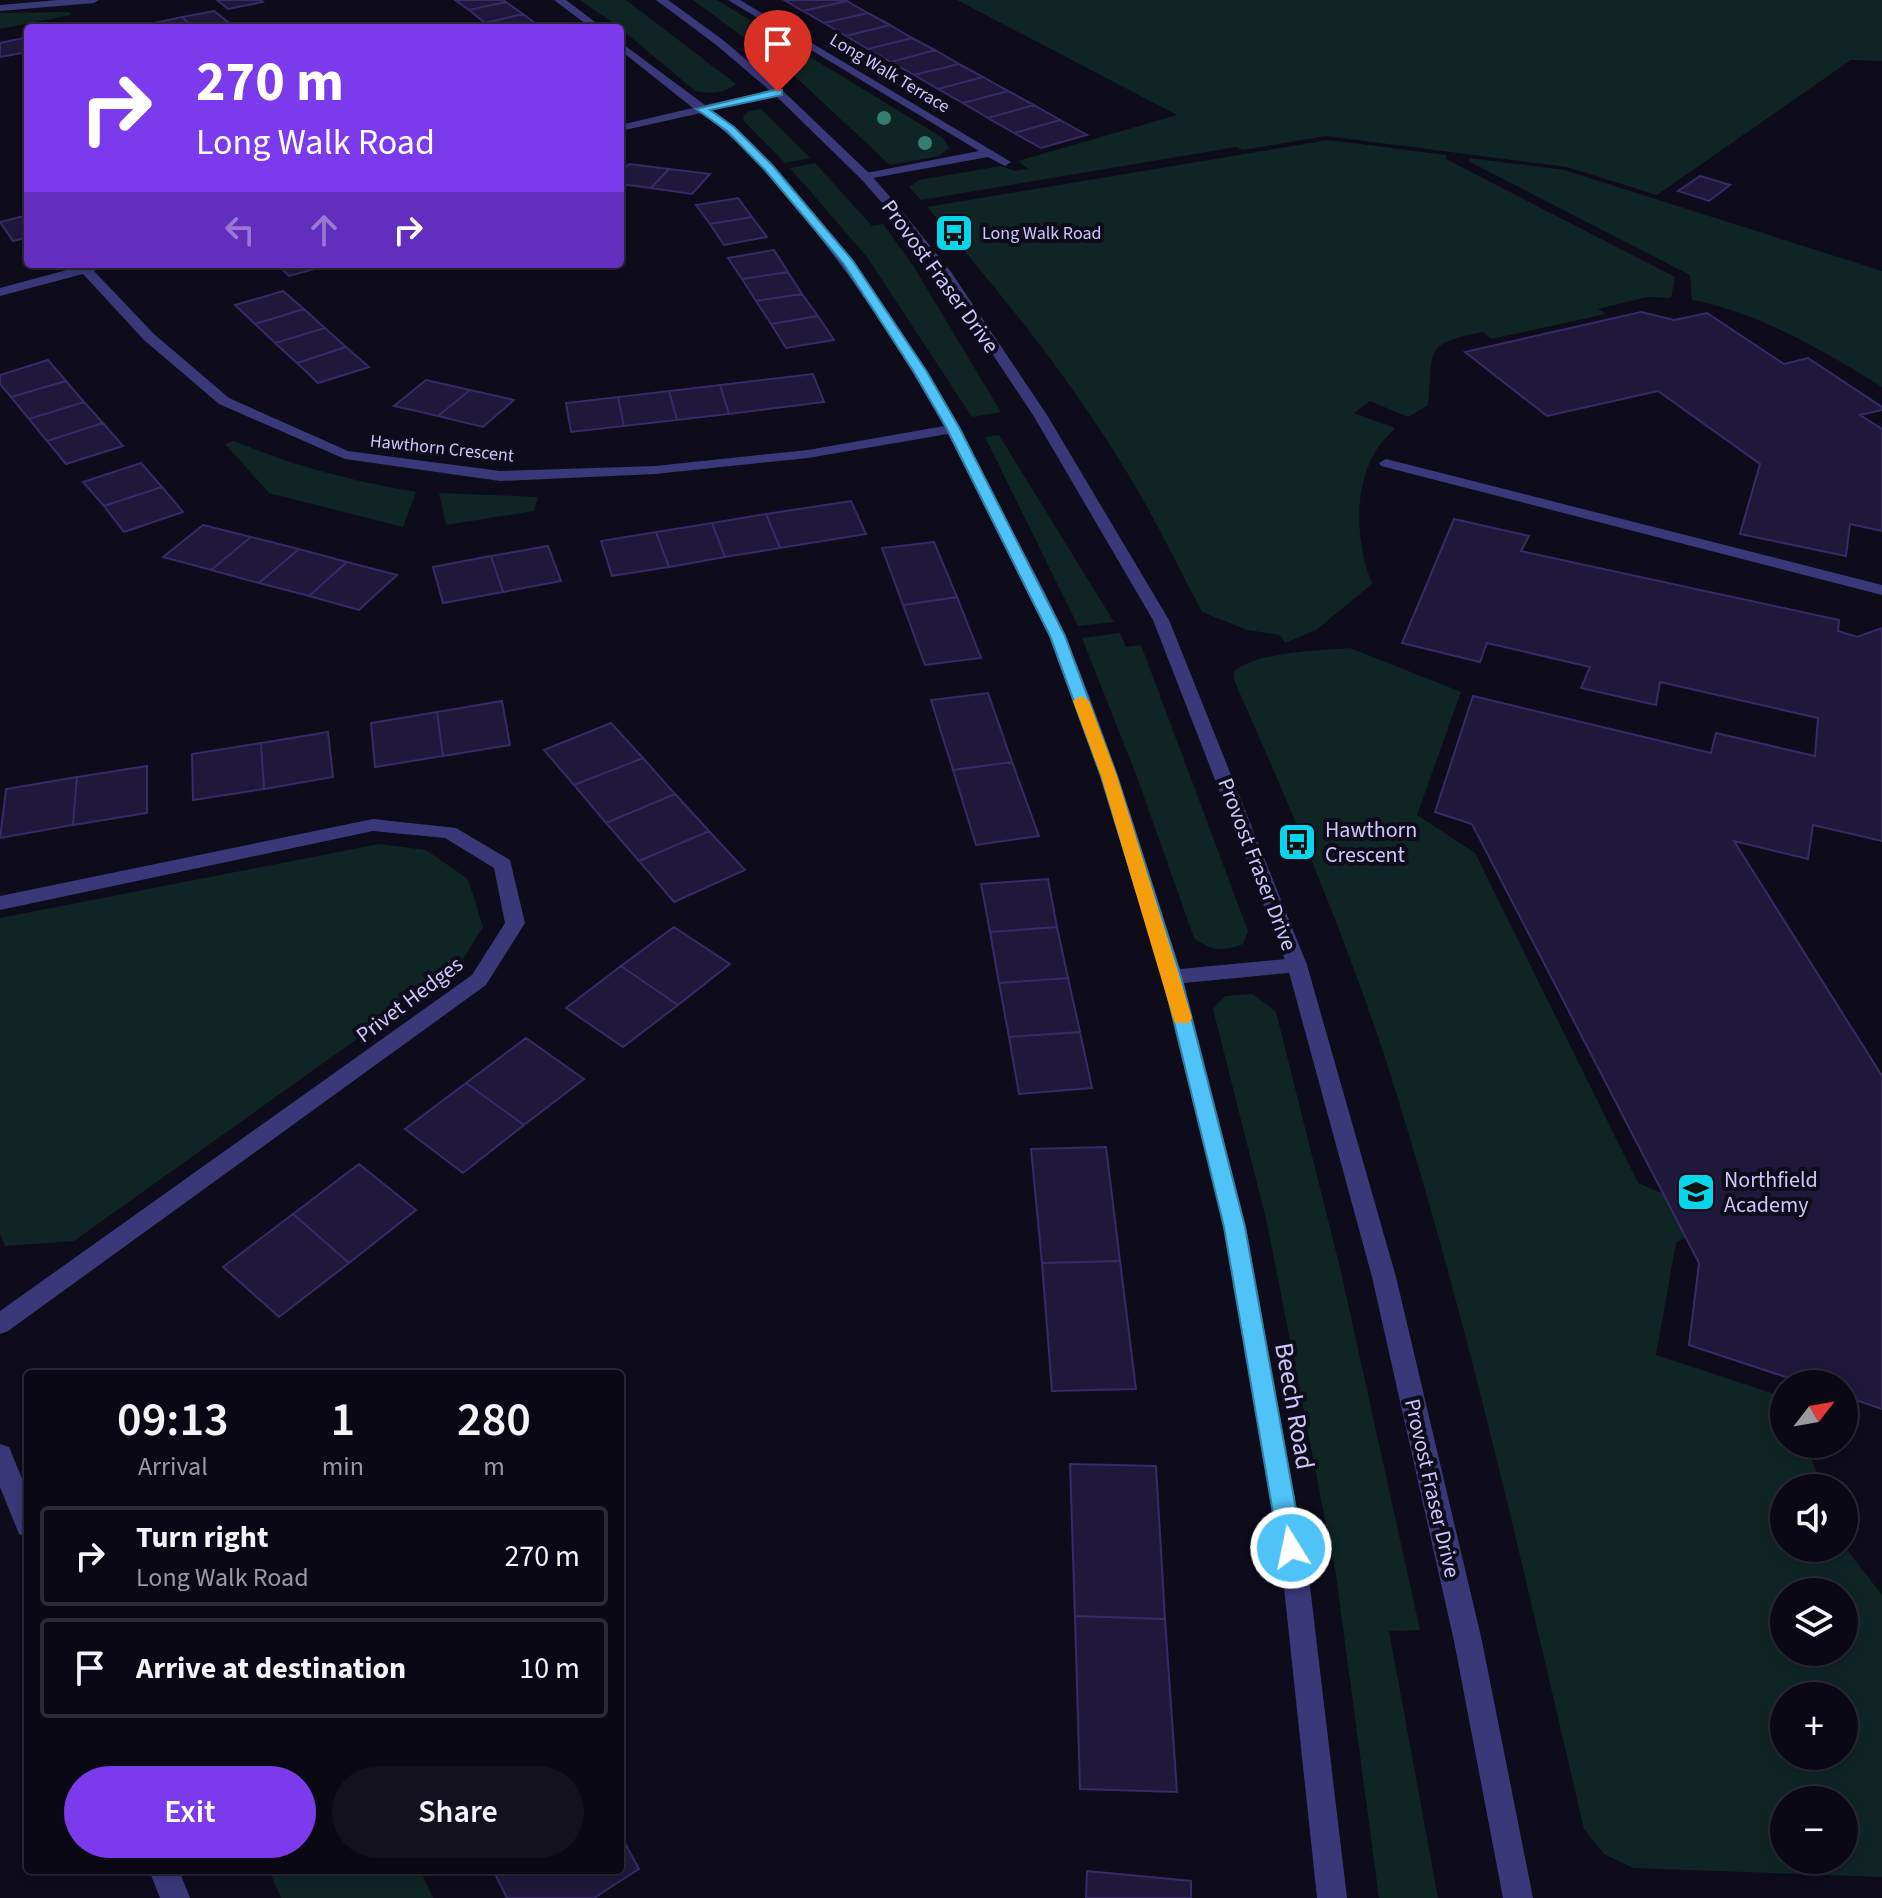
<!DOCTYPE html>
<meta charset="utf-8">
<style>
body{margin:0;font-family:"Source Sans 3",sans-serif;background:#13111d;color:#f1f3f6;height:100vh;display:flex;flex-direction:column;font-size:30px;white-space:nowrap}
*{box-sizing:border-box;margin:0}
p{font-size:26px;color:#999aa0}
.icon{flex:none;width:44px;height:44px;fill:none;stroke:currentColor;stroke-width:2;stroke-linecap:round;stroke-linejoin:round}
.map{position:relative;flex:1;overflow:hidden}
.sheet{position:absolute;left:24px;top:1370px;width:600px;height:504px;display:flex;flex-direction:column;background:#0a0814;border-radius:8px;box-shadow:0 4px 12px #0003,0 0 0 2px #2a2934}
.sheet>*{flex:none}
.top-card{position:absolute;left:24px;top:24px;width:600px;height:244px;border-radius:8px;box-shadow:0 4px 12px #0003,0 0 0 2px #2a2934;background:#7c3aed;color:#fff;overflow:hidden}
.needle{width:52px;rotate:59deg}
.controls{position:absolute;left:1770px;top:1370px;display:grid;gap:16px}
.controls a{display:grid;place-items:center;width:88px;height:88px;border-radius:50%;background:#0a0814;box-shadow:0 4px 12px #0003,0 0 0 2px #2a2934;font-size:40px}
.pin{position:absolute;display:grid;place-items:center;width:68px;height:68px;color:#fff;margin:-82px -34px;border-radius:50% 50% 50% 0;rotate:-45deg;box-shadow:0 0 8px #0007}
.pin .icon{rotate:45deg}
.me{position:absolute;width:88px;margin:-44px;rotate:350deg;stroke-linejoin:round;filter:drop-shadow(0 0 6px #0008)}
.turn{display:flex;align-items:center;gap:28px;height:168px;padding:0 40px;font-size:36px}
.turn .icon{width:104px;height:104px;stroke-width:2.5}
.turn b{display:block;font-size:56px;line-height:68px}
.lanes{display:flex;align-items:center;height:76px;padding:0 40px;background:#0003;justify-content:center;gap:40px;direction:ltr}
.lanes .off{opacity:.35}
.eta{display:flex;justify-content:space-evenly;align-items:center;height:136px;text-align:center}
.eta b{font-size:48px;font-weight:600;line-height:56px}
.primary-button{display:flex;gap:16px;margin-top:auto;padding:16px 40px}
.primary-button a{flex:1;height:92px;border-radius:48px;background:#7c3aed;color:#fff;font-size:32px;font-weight:600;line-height:92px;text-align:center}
.primary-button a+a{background:#13111d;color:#f1f3f6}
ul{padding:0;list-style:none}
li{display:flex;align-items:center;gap:24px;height:100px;margin:0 16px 12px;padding:0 24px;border:4px solid #2a2934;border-radius:8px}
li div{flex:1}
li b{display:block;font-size:30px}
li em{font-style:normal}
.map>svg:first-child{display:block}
.green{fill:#0f2524;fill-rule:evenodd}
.building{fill:#1f183b;stroke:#362b67;stroke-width:2}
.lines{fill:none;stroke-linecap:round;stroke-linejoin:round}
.service{fill:#3a3879;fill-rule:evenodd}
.minor{fill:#3a3879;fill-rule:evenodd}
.tertiary{fill:#3a3879;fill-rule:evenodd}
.tree{fill:#367d71}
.route{fill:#4fc3f7;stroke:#337fa1;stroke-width:2}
.slow{fill:#f59e0b}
.labels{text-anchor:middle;stroke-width:8;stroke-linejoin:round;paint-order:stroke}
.far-street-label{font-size:18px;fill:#cdc7fd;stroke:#0e0b1b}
.far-poi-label{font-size:18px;fill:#cdc7fd;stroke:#0e0b1b;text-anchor:start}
.street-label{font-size:22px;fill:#cdc7fd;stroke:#0e0b1b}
.poi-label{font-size:22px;fill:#cdc7fd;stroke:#0e0b1b;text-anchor:start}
.near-street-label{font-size:26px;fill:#cdc7fd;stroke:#0e0b1b}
</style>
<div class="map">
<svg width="1882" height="1898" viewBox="0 0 1882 1898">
<rect width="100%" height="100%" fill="#0e0b1b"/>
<!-- green -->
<path class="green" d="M580,0H626L736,84C723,94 711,94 695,91L620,28Z
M693,0H717L943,138L949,148L939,156L890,165L788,70Z
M957,0H1882V61L1851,60L1657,195L1567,167L1326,136L1243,150L1236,147L921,200L909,187L919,180L1001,166L1015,171L1028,169L1018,161L1177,115Z
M69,12L71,15L0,29V13Z
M761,109L810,158L785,163L744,121L743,116L749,111Z
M1329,140L1446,155V159L1675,277L1671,298L1647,297L1598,309L1606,314L1491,339L1483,332C1422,344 1434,349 1428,405L1408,417L1370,401L1354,413L1395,428C1389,435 1380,443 1375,452C1353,491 1356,543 1372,584L1316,630L1285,643L1280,635L1247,630L1202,612C1182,574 1163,535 1142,498C1089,405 1024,321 955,240L963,237L955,227L946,229L927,207Z
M1469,158L1564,170L1882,271V387C1826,352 1758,312 1692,300L1690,275L1470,162Z
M815,163L872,226L883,224L914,267L1001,412L972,417L867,257L790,168Z
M999,435L1114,622L1078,626L985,437Z
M234,441C294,466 352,481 416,492L403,527L269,493L225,444Z
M439,493L538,497L534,511L446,525Z
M1120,633L1126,647L1141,645L1248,931L1243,944C1223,952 1211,951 1194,938L1137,777L1082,638Z
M1350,648L1461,692L1417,815L1475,853L1638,1183L1664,1194L1686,1237L1676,1243L1656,1355L1784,1397V1444H1806L1822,1488H1784V1548L1844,1546L1882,1595V1877L1633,1868L1604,1854L1584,1829C1527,1586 1473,1342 1399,1102C1355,957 1295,818 1234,680V671C1259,651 1318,651 1350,648ZM1784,1592H1844V1652H1784ZM1784,1696H1844V1756H1784ZM1784,1800H1844V1860H1784Z
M379,844L426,850L468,879L483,927L458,967L74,1241L5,1246L0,1234V918Z
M1253,994L1276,1012L1341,1272L1420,1630L1389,1631L1438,1898H1379L1336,1575L1267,1223L1213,1009L1225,996Z
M269,1870H420L433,1898H281Z"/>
<!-- building -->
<path class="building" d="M217,0H261L263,2L228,9Z
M455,0H503L506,2L469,10Z
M784,0H845L847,1L803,11Z
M847,1L868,13L824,23L803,11Z
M506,2L523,14L485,23L469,10Z
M214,11L228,22L194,28L182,17Z
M868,13L890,25L846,36L824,23Z
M523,14L540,27L492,28L485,23Z
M182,17L194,28H153L149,24Z
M890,25L912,38L868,49L846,36Z
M23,38L28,44V52L0,57V43Z
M912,38L935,50L891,62L868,49Z
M935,50L959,64L914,75L891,62Z
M959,64L983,77L938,89L914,75Z
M983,77L1008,91L963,103L938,89Z
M1008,91L1034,105L988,118L963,103Z
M1034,105L1060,120L1014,133L988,118Z
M1060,120L1087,135L1041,148L1014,133Z
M629,164L669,169L651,188L620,184V173Z
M669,169L710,174L692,194L651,188Z
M1700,176L1730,185L1709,201L1678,191Z
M738,198L752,217L710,224L696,205Z
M28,215V237L13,241L0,222Z
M752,217L767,237L724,245L710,224Z
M774,250L788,272L742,279L728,258Z
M277,264H333L289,276Z
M788,272L802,294L756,301L742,279Z
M283,291L304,309L255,324L235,305Z
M802,294L818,316L771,324L756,301Z
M304,309L325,328L275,343L255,324Z
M1641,312L1674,320L1707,313L1784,364L1808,358L1882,407V410L1860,415L1882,429V531L1850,524L1846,556L1740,534L1760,464L1658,391L1547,416L1465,352Z
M818,316L834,340L786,348L771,324Z
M325,328L346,347L297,363L275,343Z
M346,347L369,367L318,383L297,363Z
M48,360L66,381L11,397L0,384V375Z
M813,374L824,402L729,414L720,385Z
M426,380L470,390L438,416L394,406Z
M66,381L84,402L29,419L11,397Z
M720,385L729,414L677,420L669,391Z
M470,390L514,400L483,427L438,416Z
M669,391L677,420L624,426L618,397Z
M618,397L624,426L571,432L566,403Z
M84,402L103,423L47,441L29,419Z
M103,423L123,446L66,464L47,441Z
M141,463L162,487L104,506L83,482Z
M162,487L183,512L124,532L104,506Z
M851,501L866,534L780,548L766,514Z
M766,514L780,548L725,557L712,523Z
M1454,519L1529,536L1521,551L1839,620L1838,631L1857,637L1882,628V841L1813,825L1808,859L1734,841L1882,1076V1409L1844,1396V1384H1807L1689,1345L1699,1263L1472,824L1435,812L1473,696L1711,753L1716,733L1815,756L1818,718L1660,682L1656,705L1581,688L1590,667L1487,643L1480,662L1402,643Z
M712,523L725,557L669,567L656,532Z
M203,525L251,537L211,570L163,557Z
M656,532L669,567L612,576L601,541Z
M251,537L299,549L259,583L211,570Z
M934,542L957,597L903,605L882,548Z
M548,546L561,581L503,592L491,556Z
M299,549L347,562L309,596L259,583Z
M491,556L503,592L443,603L433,567Z
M347,562L397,575L359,610L309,596Z
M957,597L981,658L925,665L903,605Z
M988,693L1012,762L953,770L931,700Z
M502,701L510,745L443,756L437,712Z
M437,712L443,756L375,767L371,723Z
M611,723L643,758L574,785L544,750Z
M328,732L333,777L264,789L261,743Z
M261,743L264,789L193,800L192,754Z
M643,758L675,794L606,823L574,785Z
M1012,762L1039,836L976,845L953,770Z
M147,766V813L73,825L77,777Z
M77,777L73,825L0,838L6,789Z
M675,794L709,831L639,861L606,823Z
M709,831L745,870L674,902L639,861Z
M1048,879L1057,927L990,932L981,884Z
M674,927L730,964L678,1005L621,966Z
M1057,927L1068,978L999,983L990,932Z
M621,966L678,1005L623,1047L566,1008Z
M1068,978L1080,1032L1009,1037L999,983Z
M1080,1032L1092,1088L1019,1094L1009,1037Z
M526,1038L584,1079L524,1125L466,1083Z
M466,1083L524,1125L463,1173L405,1129Z
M1106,1147L1120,1261L1042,1263L1031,1149Z
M359,1164L416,1210L349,1263L293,1214Z
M293,1214L349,1263L279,1317L223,1267Z
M1120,1261L1136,1389L1052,1391L1042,1263Z
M1070,1464L1156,1466L1165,1619L1075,1616Z
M1075,1616L1165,1619L1177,1792L1080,1789Z
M620,1834L639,1869L594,1898H507L493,1870H620Z
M1087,1871L1191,1881V1898H1086Z"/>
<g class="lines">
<!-- service -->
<path class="service" d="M1386,459L1882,585V595L1381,466L1379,463Z"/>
<!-- minor -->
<path class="minor" d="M58,0H99L94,3L0,11V5Z
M554,0H566L603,28H591Z
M728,0H740L1011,162L1005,166L988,157L862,180L860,177L866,173L979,151Z
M620,42L705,105L778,89L784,92L712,110C754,139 785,179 817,218C896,310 954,416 1009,524C1028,562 1050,599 1066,638C1111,745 1144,858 1180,969L1297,958L1304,960L1307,965L1304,970L1297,972L1184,983L1246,1227L1309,1578L1347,1898H1317L1283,1578L1224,1227L1162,977L1100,776L1049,636L948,434L808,458L655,474L500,481L345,459L219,404L144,340L83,274L0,296V288L85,265L112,264L94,271L154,334L229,398L348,451L500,471L655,466L808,450L944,426C900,349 853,276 796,208C767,173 738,139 701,113L620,131V125L693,108L620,50Z
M373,819L456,828L510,860L525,923L486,985L8,1331L0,1334V1311L472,975L505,923L494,868L445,838L373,831L0,910V896Z
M0,1444L9,1447L28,1493V1538L19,1534L0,1487Z
M149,1870H179L190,1898H160Z"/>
<!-- tertiary -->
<path class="tertiary" d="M656,0H668L723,40L782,90L870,174L898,206L951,272L1047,415L1169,620L1307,965L1396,1277L1482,1641L1533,1898H1503L1454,1641L1372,1277L1287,965L1153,620L1033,415L941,277L890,212L862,180L774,94L715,44Z"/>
</g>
<!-- trees -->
<g class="tree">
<circle cx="884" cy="118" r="7"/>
<circle cx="925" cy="143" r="7"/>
</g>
<!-- route -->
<path class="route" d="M778,89L782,90V95L710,110L734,127L773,166L853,261L927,372L960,429L1065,636L1117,776L1181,977L1245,1227L1303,1548L1300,1556L1291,1559L1283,1556L1279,1548L1224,1227L1163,977L1101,776L1050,636L947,429L914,372L843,263L765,170L727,131L696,109Z"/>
<!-- slow -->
<path class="slow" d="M1081,696L1089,701L1117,776L1192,1018L1189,1023H1175L1173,1018L1101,776L1073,701Z"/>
<!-- icons -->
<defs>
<g id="bus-square" transform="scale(2)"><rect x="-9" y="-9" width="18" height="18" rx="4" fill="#07d5ea" stroke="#0e0b1b"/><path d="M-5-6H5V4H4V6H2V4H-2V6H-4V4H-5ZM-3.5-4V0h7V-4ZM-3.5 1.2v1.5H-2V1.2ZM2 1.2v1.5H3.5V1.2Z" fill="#111"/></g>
<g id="school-square" transform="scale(2)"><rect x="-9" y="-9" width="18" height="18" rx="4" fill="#07d5ea" stroke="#0e0b1b"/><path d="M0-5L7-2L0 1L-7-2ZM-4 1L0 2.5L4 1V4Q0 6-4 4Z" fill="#111"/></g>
</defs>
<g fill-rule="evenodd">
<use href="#bus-square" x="954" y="233"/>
<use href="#bus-square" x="1297" y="842"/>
<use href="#school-square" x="1696" y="1192"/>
</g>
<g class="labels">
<!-- far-street labels -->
<g class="far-street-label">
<text transform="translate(890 73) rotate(31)" y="6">Long Walk Terrace</text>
<text transform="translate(442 448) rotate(6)" y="6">Hawthorn Crescent</text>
</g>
<!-- far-poi labels -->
<g class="far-poi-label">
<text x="982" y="239">Long Walk Road</text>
</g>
<!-- street labels -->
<g class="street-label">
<text transform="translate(941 276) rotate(54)" y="8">Provost Fraser Drive</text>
<text transform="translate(1258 864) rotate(69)" y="8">Provost Fraser Drive</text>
<text transform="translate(409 999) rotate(-37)" y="8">Privet Hedges</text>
<text transform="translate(1433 1488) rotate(77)" y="8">Provost Fraser Drive</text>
</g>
<!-- poi labels -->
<g class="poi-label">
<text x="1325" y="837">Hawthorn<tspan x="1325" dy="25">Crescent</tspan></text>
<text x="1724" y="1187">Northfield<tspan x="1724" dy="25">Academy</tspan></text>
</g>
<!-- near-street labels -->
<g class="near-street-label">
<text transform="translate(1295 1406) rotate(80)" y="9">Beech Road</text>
</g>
</g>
</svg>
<div class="controls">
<a><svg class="needle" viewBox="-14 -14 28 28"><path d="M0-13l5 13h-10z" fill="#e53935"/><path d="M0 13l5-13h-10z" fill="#999aa0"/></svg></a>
<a><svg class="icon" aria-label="sound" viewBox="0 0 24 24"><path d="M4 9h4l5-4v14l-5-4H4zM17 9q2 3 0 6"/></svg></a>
<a><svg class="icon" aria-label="layers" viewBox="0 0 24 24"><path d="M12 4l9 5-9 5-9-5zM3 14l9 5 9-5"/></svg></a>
<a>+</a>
<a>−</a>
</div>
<div class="pin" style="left:778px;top:92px;background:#d93025"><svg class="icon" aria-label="arrive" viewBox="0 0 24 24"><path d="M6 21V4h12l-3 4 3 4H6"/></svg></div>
<svg class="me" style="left:1291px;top:1548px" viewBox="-20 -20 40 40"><circle r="17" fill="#4fc3f7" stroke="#fff" stroke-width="3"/><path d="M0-11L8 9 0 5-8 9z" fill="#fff"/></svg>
<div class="top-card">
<div class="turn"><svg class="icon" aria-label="right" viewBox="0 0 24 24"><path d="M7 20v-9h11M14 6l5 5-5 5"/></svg><div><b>270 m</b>Long Walk Road</div></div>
<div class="lanes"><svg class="icon off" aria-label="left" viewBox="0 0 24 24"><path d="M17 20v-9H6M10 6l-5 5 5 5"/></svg><svg class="icon off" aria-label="ahead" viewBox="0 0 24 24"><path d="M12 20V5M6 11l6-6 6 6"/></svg><svg class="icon" aria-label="right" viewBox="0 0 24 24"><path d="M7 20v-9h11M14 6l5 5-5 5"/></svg></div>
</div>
<section class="sheet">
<div class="eta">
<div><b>09:13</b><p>Arrival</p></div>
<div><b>1</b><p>min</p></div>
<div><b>280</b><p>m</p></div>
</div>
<ul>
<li><svg class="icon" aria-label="right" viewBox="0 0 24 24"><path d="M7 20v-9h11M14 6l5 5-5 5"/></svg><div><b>Turn right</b><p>Long Walk Road</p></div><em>270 m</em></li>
<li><svg class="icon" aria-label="arrive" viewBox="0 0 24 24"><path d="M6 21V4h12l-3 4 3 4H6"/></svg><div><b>Arrive at destination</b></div><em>10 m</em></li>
</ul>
<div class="primary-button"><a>Exit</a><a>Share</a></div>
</section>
</div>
